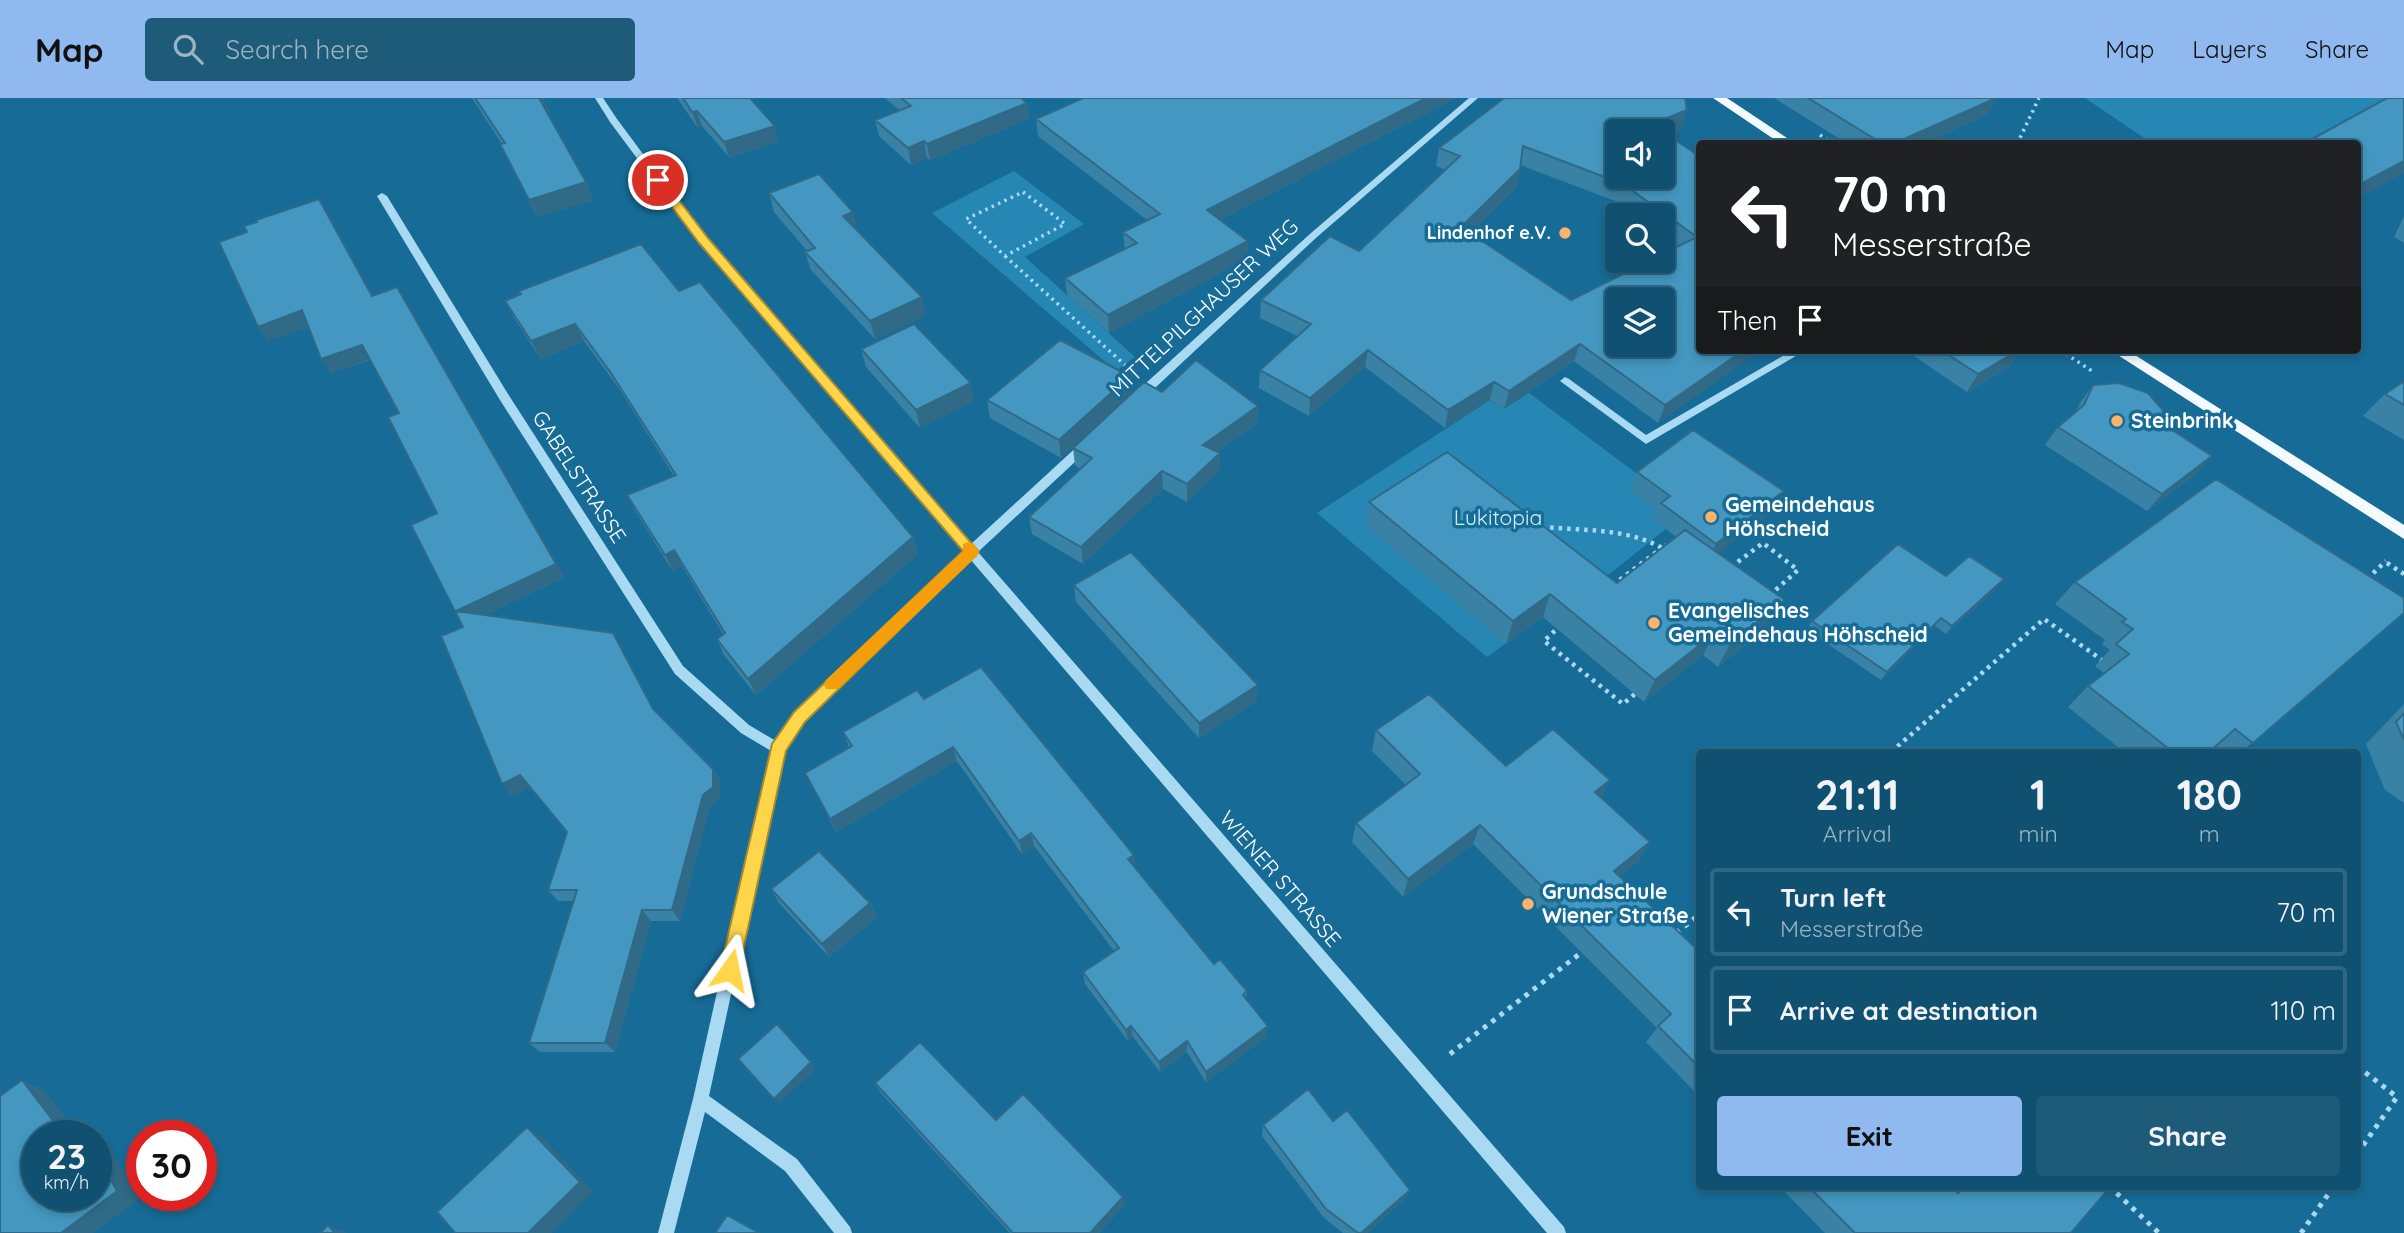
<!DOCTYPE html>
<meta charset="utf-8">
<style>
body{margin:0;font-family:Quicksand,sans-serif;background:#1e5b79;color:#f1f3f6;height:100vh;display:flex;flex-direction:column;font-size:26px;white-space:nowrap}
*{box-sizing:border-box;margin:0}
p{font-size:23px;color:#9cb5c3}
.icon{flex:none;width:38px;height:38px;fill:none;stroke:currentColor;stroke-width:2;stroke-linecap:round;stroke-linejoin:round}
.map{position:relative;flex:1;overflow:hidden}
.side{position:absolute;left:1696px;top:651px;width:665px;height:441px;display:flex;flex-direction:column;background:#105171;border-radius:7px;box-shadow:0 4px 10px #0003,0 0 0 2px #306884}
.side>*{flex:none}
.banner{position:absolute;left:1696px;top:42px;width:665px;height:214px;border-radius:7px;box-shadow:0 4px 10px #0003,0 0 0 2px #306884;background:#202124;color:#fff;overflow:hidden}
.controls{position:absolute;left:1605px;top:21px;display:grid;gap:14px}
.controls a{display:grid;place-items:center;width:70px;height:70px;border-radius:7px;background:#105171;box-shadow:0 4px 10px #0003,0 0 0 2px #306884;font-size:35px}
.speed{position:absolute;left:21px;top:1022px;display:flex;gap:14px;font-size:35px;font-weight:700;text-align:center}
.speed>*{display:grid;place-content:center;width:91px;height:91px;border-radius:50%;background:#105171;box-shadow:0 4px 10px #0003,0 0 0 2px #306884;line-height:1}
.speed small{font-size:18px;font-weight:400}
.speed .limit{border:10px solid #d22;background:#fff;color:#111}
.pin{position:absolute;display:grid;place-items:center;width:60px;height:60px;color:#fff;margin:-30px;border:4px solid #fff;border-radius:50%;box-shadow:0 2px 7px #0007}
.me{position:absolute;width:77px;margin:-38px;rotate:12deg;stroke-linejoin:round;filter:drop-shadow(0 0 5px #0008)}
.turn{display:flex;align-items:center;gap:24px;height:147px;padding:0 21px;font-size:32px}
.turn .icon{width:91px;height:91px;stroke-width:2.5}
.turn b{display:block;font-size:49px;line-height:60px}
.then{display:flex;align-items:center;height:66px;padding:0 21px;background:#0003;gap:14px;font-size:26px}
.eta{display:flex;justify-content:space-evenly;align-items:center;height:119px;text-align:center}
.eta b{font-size:42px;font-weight:800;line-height:49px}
.cta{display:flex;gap:14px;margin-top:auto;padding:14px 21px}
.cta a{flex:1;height:80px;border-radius:7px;background:#90b9f0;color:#111;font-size:28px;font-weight:800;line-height:80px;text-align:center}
.cta a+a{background:#1e5b79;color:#f1f3f6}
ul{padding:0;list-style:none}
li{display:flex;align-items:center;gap:21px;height:88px;margin:0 14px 10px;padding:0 7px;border:4px solid #306884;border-radius:7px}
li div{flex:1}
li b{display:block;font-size:26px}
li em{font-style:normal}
header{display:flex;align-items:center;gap:42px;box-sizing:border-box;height:98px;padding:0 35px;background:#90b9f0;color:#111}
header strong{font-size:33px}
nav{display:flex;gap:38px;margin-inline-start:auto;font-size:24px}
.search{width:490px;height:63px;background:#1e5b79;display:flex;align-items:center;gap:18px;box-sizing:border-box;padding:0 24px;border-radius:7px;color:#9cb5c3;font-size:26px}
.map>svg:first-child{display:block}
.green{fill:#2686b4}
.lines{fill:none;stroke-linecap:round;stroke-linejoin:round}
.path-far2{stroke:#a9daf2;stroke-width:3.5;stroke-dasharray:2.5 4.5;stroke-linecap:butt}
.path-far1{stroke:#a9daf2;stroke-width:4.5;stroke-dasharray:3.5 5;stroke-linecap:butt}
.path{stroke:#a9daf2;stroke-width:5;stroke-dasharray:4.5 6;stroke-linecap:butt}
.minor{fill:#a9daf2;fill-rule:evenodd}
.major{fill:#f4fbff;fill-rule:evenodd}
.wall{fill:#3a82a5;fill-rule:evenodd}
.shaded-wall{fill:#306a86}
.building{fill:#4497c0;stroke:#306a86;stroke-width:2;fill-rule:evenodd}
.route{fill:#ffd54a;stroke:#a68a30;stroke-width:2}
.slow{fill:#f59e0b}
.poi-dot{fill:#ffb26a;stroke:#166c97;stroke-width:2.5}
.labels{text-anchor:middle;stroke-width:7;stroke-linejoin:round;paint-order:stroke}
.far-poi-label{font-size:18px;font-weight:bold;fill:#fff;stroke:#166c97;text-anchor:end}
.street-label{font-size:21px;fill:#fff;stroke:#166c97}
.poi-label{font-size:21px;font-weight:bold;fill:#fff;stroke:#166c97;text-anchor:start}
.park-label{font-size:21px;fill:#d1eefc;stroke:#166c97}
</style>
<header>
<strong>Map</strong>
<div class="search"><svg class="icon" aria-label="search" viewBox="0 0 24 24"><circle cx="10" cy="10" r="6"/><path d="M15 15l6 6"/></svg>Search here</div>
<nav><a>Map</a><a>Layers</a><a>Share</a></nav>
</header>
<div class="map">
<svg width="2404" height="1135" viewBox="0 0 2404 1135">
<rect width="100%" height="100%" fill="#166c97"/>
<!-- green -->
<path class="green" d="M2085,0H2404V3L2328,45L2153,46Z
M1014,73L1084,126L1025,159L1135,259L1116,273L932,115Z
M1529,295L1644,381L1663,416L1654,422L1666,431L1588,493L1583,489L1487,559L1317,415L1490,302L1504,311Z"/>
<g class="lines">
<!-- path-far2 -->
<path class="path-far2" d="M1820,37L1834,46
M2017,46L2039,0
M1023,94L1065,126L1005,158L966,121Z
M1005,158L1125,267
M2060,252L2095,275"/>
<!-- path-far1 -->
<path class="path-far1" d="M1543,432L1546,429C1585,433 1627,430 1662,450L1666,447
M2387,465L2404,476
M1731,469L1763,445L1798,472L1770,497
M2367,481L2386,463
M1613,487L1662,450
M1561,527L1544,543L1623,606L1635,596
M1891,654L2044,521L2102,562"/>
<!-- path -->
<path class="path" d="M1676,835L1699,817
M1450,956L1582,854
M2357,968L2397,999L2357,1056
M2109,1088L2159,1135
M2301,1135L2334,1088"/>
<!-- minor -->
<path class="minor" d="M595,0H603L617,21L706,141L971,446L1082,344H1090L1091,347L1090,350L978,454L1564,1129L1566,1135H1547L970,461L803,623L784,652L709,998L797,1061L850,1129L852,1135H834L785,1073L705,1014L674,1135H658L693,1001L771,653L741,635L675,576L500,302L377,98L382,95L387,98L508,296L683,568L749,627L776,643L795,615L964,453L700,145L610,24Z
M1469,0H1478L1317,139L1142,302H1134V296L1311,135Z
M1793,252H1806L1646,346L1560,283L1565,279L1569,281L1646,337Z"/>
<!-- major -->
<path class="major" d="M1713,0H1727L1796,46H1781Z
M2110,252H2127L2404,427V441Z"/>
</g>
<!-- wall -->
<path class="wall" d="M472,0H543L550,15H547L586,84L593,102L537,119L509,64L500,46H502Z
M677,0H750L779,44L729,59L702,28L698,30Z
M885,0H1021L1027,5L1029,21L930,62L927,60L911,67L879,38L875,22L899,12Z
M1083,0H1456L1220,122L1248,143V160L1109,235L1067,197L1065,180L1125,152L1123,134L1147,122L1038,38L1036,21Z
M1774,0H1996L1987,17L1923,46H1848Z
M1682,30L1667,36L1699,58V252L1658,325L1574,263L1504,311L1490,302L1445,330L1365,269L1309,318L1259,290L1260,272L1297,238L1260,220L1261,202L1359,153L1446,72L1436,68L1439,50ZM1520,67L1618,104L1636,117H1662V136L1679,148L1571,202L1470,135L1516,89Z
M769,95L853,114L857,133L926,217L875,241L811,172L805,154L807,153L774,114Z
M328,115L373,198L565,479L485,517L613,535L655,614L713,671L720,683V700L710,708L680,823H651L615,954H540L529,945L574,803H558L548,792L567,734L530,689L512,698L502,686L463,529L437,415L399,315L370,262L331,275L308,228L268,243L258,229L247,134Z
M2404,118V145L2394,139Z
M679,193L913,439L918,456L756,597L724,557L717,541L723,536L682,468L673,474L636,414L627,397L674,378L620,292L584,243L541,261L514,220L505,203Z
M861,251L974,303L920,330L866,269Z
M1905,252H2020L2009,269L1967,294Z
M2404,283V342L2363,318L2385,296Z
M2093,287L2168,329L2212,358L2196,376L2147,413L2045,347L2058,329L2076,314L2080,305Z
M1162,294L1258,308L1257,326L1217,354L1220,355L1219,373L1187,404L1163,391L1083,466L1032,436L1029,419L1080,371L1075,367L1073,350Z
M1131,296L1061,360L990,320L987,302Z
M1637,374L1775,411L1718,455L1772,525L1718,569L1703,557L1644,604L1543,519L1506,546L1366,428L1369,404L1617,485L1676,439L1654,422L1658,412L1630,392Z
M1946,478L1997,490L1946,536L1935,528L1881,582L1807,532L1812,523Z
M2075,484L2404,515L2241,654H2214L2211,653L2209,654H2124L2068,609L2088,588L2104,575L2095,568L2110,552L2102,546L2105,542L2055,506Z
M1074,487L1257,603L1199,640L1076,504Z
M924,601L1134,757L1135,770L1214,866L1247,893L1246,901L1268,928L1266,939L1206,984L1187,954L1160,974L1133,939L1128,943L1085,886L1083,874L1114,853L1034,748L1022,756L957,663L836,734L805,675L849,649L843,634Z
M2404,606V705L2385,692L2366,646Z
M1376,632L1506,668L1610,682L1601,699L1639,763L1620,778L1697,851L1699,849V998L1646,944L1657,930L1473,746L1403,799L1352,744L1356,725L1406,687L1372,653Z
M771,791L870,805L877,819L829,859L779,805Z
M875,985L996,1022L1125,1107L1099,1135H1010L881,995Z
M1333,1023L1410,1092L1405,1101L1367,1135H1343L1324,1120L1262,1038L1263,1027Z
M1779,1088H1951L1953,1090L1954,1088H2111L2071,1135H1825Z"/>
<!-- shaded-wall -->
<path class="shaded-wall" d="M538,0H543L550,15L545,16Z
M1426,0H1456L1207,129V112Z
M1996,0L1987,17L1923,46H1893Z
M1027,5L1029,21L930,62L927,46Z
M1687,12L1682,30L1662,37L1652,26Z
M697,13L702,28L698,30L692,14Z
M775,28L779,44L729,59L724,44Z
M924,43L927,60L911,67L908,50Z
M2404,63V75L2357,101V88Z
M1520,71L1516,89L1458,147L1461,129Z
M586,84L593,102L537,119L529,102Z
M319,101L328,115L381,212L372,198Z
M853,114L858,133L847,137L843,118Z
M1248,143V160L1109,235L1108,217Z
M922,199L926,217L875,241L870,223Z
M406,203L565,479L466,526L456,513Z
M302,212L312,227L268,243L258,229Z
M575,226L584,243L541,261L531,243Z
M1580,246L1574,263L1504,311L1509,293Z
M362,247L371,261L331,275L321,261Z
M1368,252L1365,269L1309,318L1310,300Z
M1744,252H1761L1658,325L1665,307Z
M2020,252L2009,269L1967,294L1978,276Z
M1130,278L1131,296L1061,360L1059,342Z
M1494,284L1490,302L1445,330L1448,312Z
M971,285L974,303L920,330L916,312Z
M1258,308L1257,326L1203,364V347Z
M1220,355L1219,373L1187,404V386Z
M2212,358L2196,376L2147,413L2162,396Z
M1162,373L1163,391L1083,466L1081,449Z
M1784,393L1775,411L1708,463L1716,446Z
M913,439L918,456L756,597L748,581Z
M674,452L682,468L673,474L665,457Z
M2004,481L1997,490L1946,536L1952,528Z
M1550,496L1543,519L1506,546L1513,523Z
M1785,502L1772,525L1718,569L1730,546Z
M1941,520L1935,528L1881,582L1887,574Z
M613,535L621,548L661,624L653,611Z
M1715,535L1703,557L1644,604L1655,582Z
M1258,587L1257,603L1199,640V625Z
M953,649L957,663L836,734L830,721Z
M713,671L720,683V700L710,708L680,823L672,812L703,697Z
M520,677L530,689L512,698L502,686Z
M1610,682L1600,702L1595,694Z
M1480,727L1473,746L1403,799L1408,781Z
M1031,735L1034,748L1022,756L1019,743Z
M1650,744L1639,763L1603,791L1614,773Z
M1134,757L1135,770L1128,761Z
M870,805L877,819L829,859L822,846Z
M642,812L651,823L615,954L605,945Z
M1131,928L1133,939L1128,943L1126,932Z
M1268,928L1266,939L1206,984V974Z
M1187,943V954L1160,974L1159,964Z
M811,964L816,971L779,1006L774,1001Z
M22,982L44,992L80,1038L61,1033Z
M77,1022L99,1031L139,1101L94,1135H61L96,1055V1038H86Z
M527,1029L542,1039L593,1093L552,1135H528Z
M1410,1092L1405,1101L1367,1135H1361Z
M1123,1099L1125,1107L1099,1135H1090Z
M328,1127L347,1135H335Z"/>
<!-- building -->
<path class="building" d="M475,0H539L586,84L529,102L500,46L505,45Z
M683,0H750L775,28L724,44L697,13L692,14Z
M901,0H1021L1027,5L927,46L924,43L908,50L875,22L911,8Z
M1083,0H1426L1207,112L1248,143L1108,217L1065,180L1137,145L1123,134L1160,116L1036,21Z
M1504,0H1685L1687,12L1652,26L1699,58V252H1744L1665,307L1580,246L1509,293L1494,284L1448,312L1368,252L1310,300L1260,272L1311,226L1261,202L1330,138L1359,153L1460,58L1439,50ZM1617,33H1662V79H1617ZM1523,48L1623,86L1697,139L1662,156V163H1649L1571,202L1461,129L1520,71ZM1617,201H1662V247H1617Z
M1808,0H1996L1893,46H1883Z
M2387,0H2404V63L2357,88V46H2303Z
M819,76L853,114L843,118L922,199L870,223L805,154L815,150L769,95Z
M319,101L372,198L397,189L556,466L456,513L613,535L653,611L713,671V689L703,697L672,812H642L605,945H529L577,792H548L567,734L520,677L502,686L441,538L463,529L411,427L437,415L388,319L399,315L362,247L321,261L302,212L258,229L219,144L247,134L244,128L257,124L256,122Z
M641,146L679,193L700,184L913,439L748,581L717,541L725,535L674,452L665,457L627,397L676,377L611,275L575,226L531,243L505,203L521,196L519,193Z
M914,226L971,285L916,312L861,251Z
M1060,242L1130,278L1059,342L987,302Z
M1941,252H2019L1978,276Z
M1196,262L1258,308L1203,347L1220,355L1187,386L1162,373L1081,449L1029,419L1092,360L1073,350L1144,284L1162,294Z
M2404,283V307L2385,296Z
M2119,285L2148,295L2162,311L2168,329L2212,358L2162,396L2058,329L2084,307L2093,287Z
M1693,332L1784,393L1716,446L1661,405L1670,398L1637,374Z
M1447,354L1617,485L1685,432L1785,502L1730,546L1715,535L1655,582L1550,496L1513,523L1369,404Z
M2216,381L2404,500V515L2253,645L2235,631L2209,654H2173L2088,588L2129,556L2116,546L2133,531L2122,524L2126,521L2075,484Z
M1898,446L1946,478L1969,458L2004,481L1952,528L1941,520L1887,574L1812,523Z
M1131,454L1258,587L1199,625L1074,487Z
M981,569L1134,757L1128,761L1214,866L1220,861L1247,893L1243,897L1268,928L1206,974L1187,943L1159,964L1131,928L1126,932L1083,874L1119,850L1031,735L1019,743L953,649L830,721L805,675L852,648L843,634L917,592L924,601Z
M1429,596L1506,668L1553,631L1610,682L1595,694L1650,744L1614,773L1697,851L1699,849V969L1658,928L1671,916L1480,727L1408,781L1356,725L1420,676L1376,632Z
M2404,615V642L2396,624Z
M819,753L870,805L822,846L771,791Z
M777,926L811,964L774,1001L738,961Z
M920,944L996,1022L1023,996L1123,1099L1090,1135H1013L875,985Z
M22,982L61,1033L77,1022L86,1038H37V1097H96V1055L117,1093L61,1135H0V998Z
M1308,991L1333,1023L1347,1012L1410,1092L1361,1135H1358L1326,1111L1263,1027Z
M527,1029L580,1084L528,1135H455L437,1114Z
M1808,1088H1951L1958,1095L1965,1088H2111L2071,1135H1855Z
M727,1117L759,1135H715Z
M328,1127L335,1135H320Z"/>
<!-- route -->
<path class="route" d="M658,79L662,80L708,140L979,454L805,624L786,653L739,872L736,878L730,881L723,878L720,872L772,646L794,614L963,453L699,145L652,82Z"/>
<!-- slow -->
<path class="slow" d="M968,444L974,446L979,454L977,458L838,591H826L824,587L826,582L963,453V446Z"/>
<!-- markers -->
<g class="poi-dot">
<circle cx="1565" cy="135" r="7"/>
<circle cx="2117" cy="323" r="7"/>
<circle cx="1711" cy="419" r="7"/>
<circle cx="1654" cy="525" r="7"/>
<circle cx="1528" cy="806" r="7"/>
</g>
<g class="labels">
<!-- far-poi labels -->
<g class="far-poi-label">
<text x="1551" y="141">Lindenhof e.V.</text>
</g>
<!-- street labels -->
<g class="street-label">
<text transform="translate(1204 210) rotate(-43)" y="7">MITTELPILGHAUSER WEG</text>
<text transform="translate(579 379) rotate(57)" y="7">GABELSTRASSE</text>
<text transform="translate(1280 781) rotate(49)" y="7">WIENER STRASSE</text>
</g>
<!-- poi labels -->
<g class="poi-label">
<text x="2131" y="330">Steinbrink</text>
<text x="1725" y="414">Gemeindehaus<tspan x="1725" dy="24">Höhscheid</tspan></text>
<text x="1668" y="520">Evangelisches<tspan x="1668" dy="24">Gemeindehaus Höhscheid</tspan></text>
<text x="1542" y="801">Grundschule<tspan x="1542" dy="24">Wiener Straße</tspan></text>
</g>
<!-- park labels -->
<g class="park-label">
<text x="1498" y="427">Lukitopia</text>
</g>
</g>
</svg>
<div class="controls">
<a><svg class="icon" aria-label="sound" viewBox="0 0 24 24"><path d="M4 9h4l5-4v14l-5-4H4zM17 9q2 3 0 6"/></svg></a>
<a><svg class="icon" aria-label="search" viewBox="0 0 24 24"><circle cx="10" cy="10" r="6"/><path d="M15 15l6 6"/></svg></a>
<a><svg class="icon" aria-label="layers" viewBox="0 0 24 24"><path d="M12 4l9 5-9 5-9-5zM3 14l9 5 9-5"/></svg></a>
</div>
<div class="speed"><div>23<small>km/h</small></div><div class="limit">30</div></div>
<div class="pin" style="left:658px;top:82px;background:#d93025"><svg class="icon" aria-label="arrive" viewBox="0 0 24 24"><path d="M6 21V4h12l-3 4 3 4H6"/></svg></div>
<svg class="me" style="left:730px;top:872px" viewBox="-20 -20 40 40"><path d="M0-17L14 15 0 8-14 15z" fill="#ffd54a" stroke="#fff" stroke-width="4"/></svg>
<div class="banner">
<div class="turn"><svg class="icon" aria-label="left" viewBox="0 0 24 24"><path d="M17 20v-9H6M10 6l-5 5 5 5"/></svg><div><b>70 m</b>Messerstraße</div></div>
<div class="then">Then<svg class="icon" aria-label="arrive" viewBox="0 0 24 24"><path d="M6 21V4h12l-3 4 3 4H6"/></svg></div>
</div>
<section class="side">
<div class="eta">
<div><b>21:11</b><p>Arrival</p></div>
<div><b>1</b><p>min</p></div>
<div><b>180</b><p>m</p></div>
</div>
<ul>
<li><svg class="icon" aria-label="left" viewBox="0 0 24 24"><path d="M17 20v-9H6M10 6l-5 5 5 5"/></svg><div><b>Turn left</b><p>Messerstraße</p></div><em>70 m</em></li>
<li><svg class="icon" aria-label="arrive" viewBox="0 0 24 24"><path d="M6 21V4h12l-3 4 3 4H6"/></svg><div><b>Arrive at destination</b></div><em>110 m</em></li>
</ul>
<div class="cta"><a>Exit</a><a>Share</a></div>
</section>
</div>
